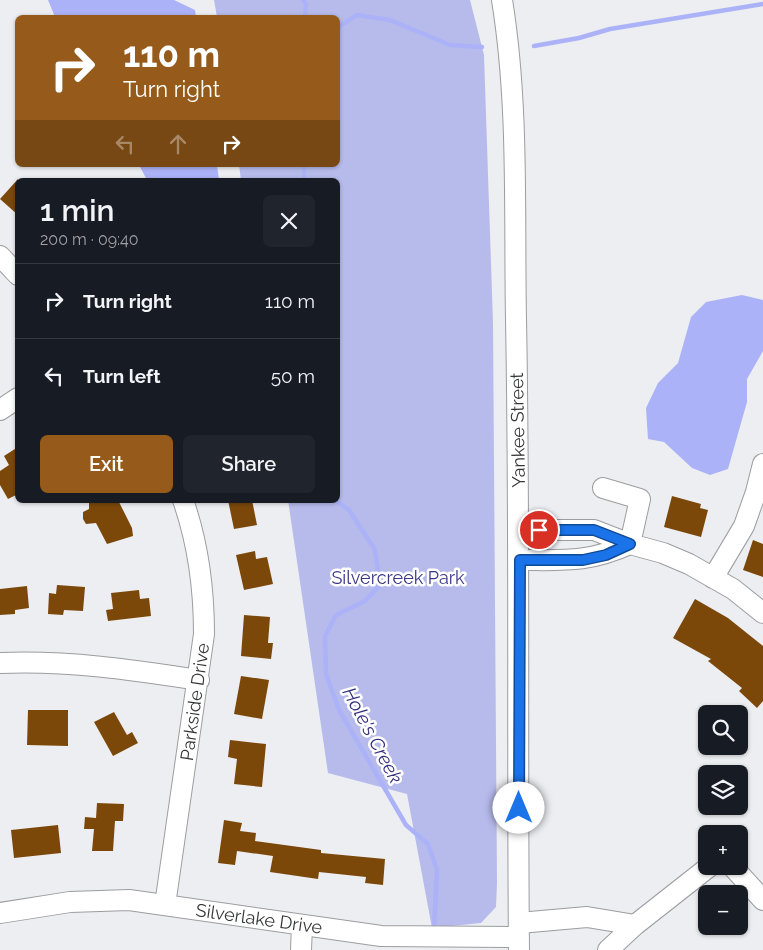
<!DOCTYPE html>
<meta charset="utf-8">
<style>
body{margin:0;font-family:Raleway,sans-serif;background:#20242c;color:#f1f3f6;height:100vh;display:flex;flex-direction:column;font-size:19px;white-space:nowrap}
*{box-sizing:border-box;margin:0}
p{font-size:16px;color:#9ea1a6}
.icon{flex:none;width:28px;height:28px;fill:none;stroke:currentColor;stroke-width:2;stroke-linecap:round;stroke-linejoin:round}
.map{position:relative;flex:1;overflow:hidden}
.panel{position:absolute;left:15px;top:178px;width:325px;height:325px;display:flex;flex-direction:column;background:#171b24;border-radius:8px;box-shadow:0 1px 4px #0004}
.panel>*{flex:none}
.guide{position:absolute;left:15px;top:15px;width:325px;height:152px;border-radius:8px;box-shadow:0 1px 4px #0004;background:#965b1a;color:#fff;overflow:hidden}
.tools{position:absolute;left:698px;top:705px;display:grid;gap:10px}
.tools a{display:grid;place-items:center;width:50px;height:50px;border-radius:8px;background:#171b24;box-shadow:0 1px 4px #0004;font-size:25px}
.pin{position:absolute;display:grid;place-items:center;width:42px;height:42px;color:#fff;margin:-21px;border:2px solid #fff;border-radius:50%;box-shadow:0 1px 5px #0007}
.me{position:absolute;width:55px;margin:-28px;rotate:0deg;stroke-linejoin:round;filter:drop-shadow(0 0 4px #0008)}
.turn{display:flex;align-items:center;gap:18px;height:105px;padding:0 25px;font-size:22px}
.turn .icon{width:65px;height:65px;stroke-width:2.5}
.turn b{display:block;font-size:35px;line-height:42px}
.lanes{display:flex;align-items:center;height:48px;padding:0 25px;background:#0003;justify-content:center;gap:25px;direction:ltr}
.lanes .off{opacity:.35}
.round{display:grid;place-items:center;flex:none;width:52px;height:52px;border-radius:8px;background:#20242c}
.summary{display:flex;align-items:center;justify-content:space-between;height:85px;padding:0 25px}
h1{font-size:30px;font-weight:600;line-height:38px}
.primary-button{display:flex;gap:10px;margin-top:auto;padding:10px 25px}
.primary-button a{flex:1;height:58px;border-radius:8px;background:#965b1a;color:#fff;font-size:20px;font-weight:600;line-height:58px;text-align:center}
.primary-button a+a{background:#20242c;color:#f1f3f6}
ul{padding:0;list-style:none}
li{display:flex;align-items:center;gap:15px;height:75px;padding:0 25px;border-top:1px solid #363941}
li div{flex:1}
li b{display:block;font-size:19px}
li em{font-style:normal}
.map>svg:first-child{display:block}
.green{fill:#b6bbec}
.water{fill:#acb2f7}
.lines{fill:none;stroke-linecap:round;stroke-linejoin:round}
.stream{stroke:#acb2f7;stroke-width:4.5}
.building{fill:#7b4809}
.minor-casing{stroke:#9c9da0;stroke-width:22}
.minor{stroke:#fff;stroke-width:20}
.route-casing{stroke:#114b97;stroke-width:12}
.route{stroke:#1a73e8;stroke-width:9}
.labels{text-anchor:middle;stroke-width:5;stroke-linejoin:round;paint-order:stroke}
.street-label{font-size:18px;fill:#353637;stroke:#fff}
.park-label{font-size:18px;fill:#393786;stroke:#fff}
.water-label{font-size:19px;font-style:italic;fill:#332f7e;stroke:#fff}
</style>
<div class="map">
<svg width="763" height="950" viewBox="0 0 763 950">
<rect width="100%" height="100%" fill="#edeef2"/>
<!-- green -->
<path class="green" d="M214,0H470L484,55L493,323L497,883L496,907L481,923L432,928L407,794L328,773L288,500H338V180H241L239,165H338V18L217,17Z"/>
<!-- water -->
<path class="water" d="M48,0H174L195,10L196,17H55Z
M139,165H217L219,180H147Z
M742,295L763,300V351L747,379V402L728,469L710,475L692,468L664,442L648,439L646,408L658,383L678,363L691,317L706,302Z"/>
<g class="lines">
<!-- stream -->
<path class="stream" d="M303,0L306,4L305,18
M338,27L357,15L390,20L450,45L482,47
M534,46L579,38L610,29L763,4
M304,165V180
M335,500L349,510L375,550L380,585L365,601L336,615L325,636L326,674L339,710L406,825L428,844L437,870L434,931"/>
</g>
<!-- building -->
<path class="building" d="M18,179V215L0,199Z
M18,447V494L8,499L0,485V471L9,465L4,456Z
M672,496L701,504L700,508L708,510L701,537L664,527Z
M94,500H118L132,528L133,536L107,544L96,523L86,524L83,519V512L89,509V503Z
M228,500H252L257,525L234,529Z
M753,540L763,544V577L743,570Z
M255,551L256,559L267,557L273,584L244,590L236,555Z
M57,585L85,587L83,611L64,610L63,615L48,614L49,593L56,594Z
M27,586L29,608L15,610V614L0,615V589Z
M139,590L140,599L149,598L151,616L108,621L106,610L113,609L111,593Z
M695,599L728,618L763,646V701L757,708L739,691L742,688L708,661L711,659L673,638Z
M244,615L270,617L268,643H273L271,659L241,656Z
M241,676L269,680L262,719L234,714Z
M28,710H68V746L27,745Z
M114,712L127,735L132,732L138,743L113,756L94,722Z
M230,740L266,744L262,787L234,784L237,759L228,757Z
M97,803L124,804L123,821H115L113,851H92L94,829H84L85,817L96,818Z
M224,820L242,823L240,831L256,833L255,841L321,850V853L385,859L383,885L365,883L366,877L319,872L318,879L270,872L273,856L237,851L235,865L218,863Z
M58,825L61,853L14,858L11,830Z"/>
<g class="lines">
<!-- minor casing -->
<g class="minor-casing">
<path id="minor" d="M502,0C519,105 514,213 516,319C520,530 517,740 519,950
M0,256L18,275
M0,410L18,398
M603,488L640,499L630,544
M520,530H594L630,544L663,553L689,564L733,589L763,613
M519,560C564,560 588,563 630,544
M713,578L744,526L756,492L763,464
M0,663C67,660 133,670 199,680
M732,866L763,900
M165,905L204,634C204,588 198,543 183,500
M0,913L70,902L129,900L381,936L518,937
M519,923L587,917L635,925
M301,950L302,925
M608,950L635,925L710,866"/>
</g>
<!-- minor -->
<use href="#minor" class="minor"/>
</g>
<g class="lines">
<!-- route casing -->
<g class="route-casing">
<path id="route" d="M519,808L520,560H583L606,555L630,544L594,530H539"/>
</g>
<!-- route -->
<use href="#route" class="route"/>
</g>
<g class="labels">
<!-- street labels -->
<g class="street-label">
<text transform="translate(518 430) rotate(-91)" y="6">Yankee Street</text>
<text transform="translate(195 702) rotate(-82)" y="6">Parkside Drive</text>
<text transform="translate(259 919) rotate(8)" y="6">Silverlake Drive</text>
</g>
<!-- park labels -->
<g class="park-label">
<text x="398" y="584">Silvercreek Park</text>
</g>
<!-- water labels -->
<g class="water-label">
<text transform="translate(373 735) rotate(62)" y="7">Hole's Creek</text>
</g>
</g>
</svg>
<div class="tools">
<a><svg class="icon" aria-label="search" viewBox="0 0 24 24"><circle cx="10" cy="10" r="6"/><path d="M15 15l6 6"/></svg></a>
<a><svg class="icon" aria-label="layers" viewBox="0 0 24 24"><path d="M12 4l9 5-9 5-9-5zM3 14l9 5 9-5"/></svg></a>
<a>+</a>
<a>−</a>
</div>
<div class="pin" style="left:539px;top:530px;background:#d93025"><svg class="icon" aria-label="arrive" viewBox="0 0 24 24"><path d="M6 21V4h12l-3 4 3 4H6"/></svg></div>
<svg class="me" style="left:519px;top:808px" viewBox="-20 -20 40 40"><circle r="19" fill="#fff"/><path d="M0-13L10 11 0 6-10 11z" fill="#1a73e8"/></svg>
<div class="guide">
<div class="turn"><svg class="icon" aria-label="right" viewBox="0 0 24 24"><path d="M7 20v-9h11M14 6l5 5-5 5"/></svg><div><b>110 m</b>Turn right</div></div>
<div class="lanes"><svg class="icon off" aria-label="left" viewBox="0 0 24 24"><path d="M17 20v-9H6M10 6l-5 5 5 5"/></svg><svg class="icon off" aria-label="ahead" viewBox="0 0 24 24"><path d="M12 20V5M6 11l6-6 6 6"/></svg><svg class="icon" aria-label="right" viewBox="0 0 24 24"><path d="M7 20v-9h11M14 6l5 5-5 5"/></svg></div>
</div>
<section class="panel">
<div class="summary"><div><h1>1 min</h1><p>200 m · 09:40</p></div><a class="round"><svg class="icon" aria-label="close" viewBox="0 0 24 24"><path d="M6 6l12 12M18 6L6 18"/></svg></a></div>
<ul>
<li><svg class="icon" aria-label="right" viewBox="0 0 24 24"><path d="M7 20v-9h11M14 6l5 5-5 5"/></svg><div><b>Turn right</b></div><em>110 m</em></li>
<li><svg class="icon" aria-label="left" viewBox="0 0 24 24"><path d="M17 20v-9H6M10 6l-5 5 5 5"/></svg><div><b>Turn left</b></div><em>50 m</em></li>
</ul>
<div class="primary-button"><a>Exit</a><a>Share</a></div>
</section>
</div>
